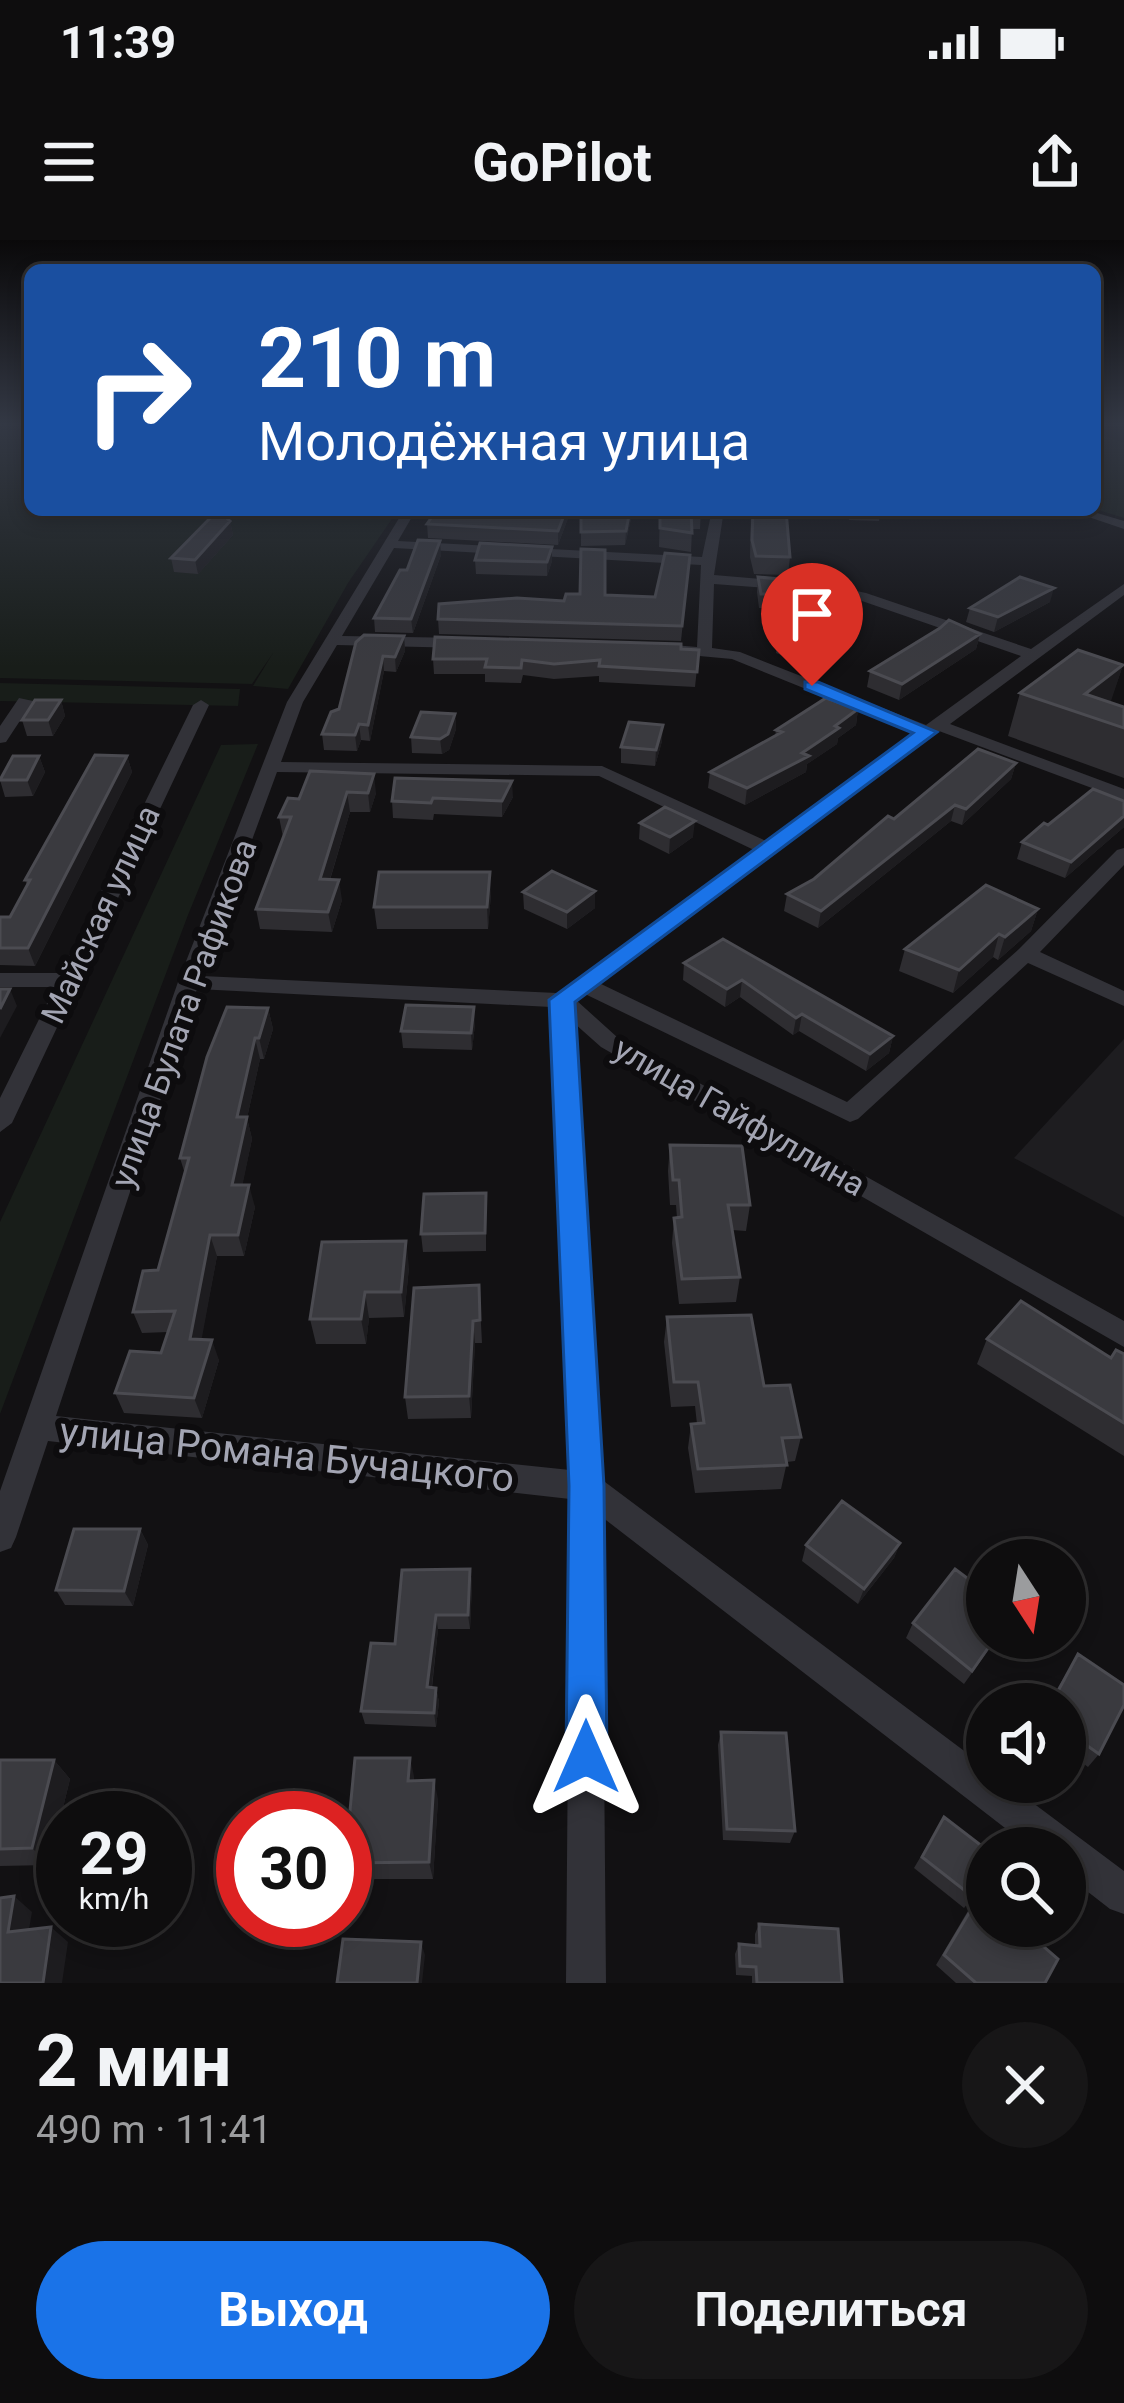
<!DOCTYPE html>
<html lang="ru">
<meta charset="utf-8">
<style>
body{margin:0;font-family:Roboto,sans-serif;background:#171617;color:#f1f3f6;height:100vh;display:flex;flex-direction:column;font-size:45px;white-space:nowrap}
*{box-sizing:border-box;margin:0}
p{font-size:39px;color:#9b9c9e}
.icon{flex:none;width:66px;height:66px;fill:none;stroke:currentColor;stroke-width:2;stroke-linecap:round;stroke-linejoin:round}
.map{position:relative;height:1743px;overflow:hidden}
.details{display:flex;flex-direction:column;background:#0e0d0e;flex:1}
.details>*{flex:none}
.banner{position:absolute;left:24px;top:24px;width:1077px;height:252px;border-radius:18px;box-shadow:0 6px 18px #0003,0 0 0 3px #2e2d2e;background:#1a4fa0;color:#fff;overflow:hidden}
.needle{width:78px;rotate:168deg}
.tools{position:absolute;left:966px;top:1299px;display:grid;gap:24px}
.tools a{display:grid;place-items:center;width:120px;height:120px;border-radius:50%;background:#0e0d0e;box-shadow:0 6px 18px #0003,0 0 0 3px #2e2d2e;font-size:60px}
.speed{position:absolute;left:36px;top:1551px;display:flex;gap:24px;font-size:60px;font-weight:700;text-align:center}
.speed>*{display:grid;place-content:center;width:156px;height:156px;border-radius:50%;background:#0e0d0e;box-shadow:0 6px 18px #0003,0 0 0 3px #2e2d2e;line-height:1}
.speed small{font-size:30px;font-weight:400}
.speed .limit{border:18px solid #d22;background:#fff;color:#111}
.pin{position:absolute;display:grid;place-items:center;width:102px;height:102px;color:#fff;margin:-123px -51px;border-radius:50% 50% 50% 0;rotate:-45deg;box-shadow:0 0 12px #0007}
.pin .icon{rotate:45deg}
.me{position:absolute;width:132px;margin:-66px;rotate:0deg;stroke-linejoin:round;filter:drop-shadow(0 0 9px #0008)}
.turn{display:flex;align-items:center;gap:42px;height:252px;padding:0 36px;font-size:54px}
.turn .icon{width:156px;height:156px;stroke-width:2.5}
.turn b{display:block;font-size:84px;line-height:102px}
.round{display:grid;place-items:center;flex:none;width:126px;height:126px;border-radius:63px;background:#171617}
.headline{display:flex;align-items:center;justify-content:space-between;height:204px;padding:0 36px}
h1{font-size:72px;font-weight:700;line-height:90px}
.cta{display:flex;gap:24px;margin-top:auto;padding:24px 36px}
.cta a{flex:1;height:138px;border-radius:72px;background:#1a73e8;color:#fff;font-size:48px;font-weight:700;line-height:138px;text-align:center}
.cta a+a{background:#171617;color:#f1f3f6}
.status{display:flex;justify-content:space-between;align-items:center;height:84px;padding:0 60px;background:#0e0d0e;direction:ltr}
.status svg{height:33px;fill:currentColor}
header{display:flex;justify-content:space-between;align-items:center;height:156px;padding:0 36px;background:#0e0d0e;font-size:54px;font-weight:700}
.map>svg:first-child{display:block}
.built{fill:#1e1d20}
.green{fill:#181d19}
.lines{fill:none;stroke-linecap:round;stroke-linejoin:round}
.minor{fill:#323238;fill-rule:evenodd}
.wall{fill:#2e2d31}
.shaded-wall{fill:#1d1c1f}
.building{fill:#3a3a3f;stroke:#4b4b51;stroke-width:3}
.route{fill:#1a73e8;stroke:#114b97;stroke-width:3}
.labels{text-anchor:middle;stroke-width:12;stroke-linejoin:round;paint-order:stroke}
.street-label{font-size:33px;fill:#a3a5b3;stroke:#0d0c0e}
.near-street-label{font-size:39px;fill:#a3a5b3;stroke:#0d0c0e}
</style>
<div class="status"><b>11:39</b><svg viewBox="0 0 49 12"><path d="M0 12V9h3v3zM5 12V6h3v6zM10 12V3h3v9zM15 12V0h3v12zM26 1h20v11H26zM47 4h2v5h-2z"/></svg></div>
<header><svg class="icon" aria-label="menu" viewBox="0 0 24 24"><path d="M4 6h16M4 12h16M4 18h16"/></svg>GoPilot<svg class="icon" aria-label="share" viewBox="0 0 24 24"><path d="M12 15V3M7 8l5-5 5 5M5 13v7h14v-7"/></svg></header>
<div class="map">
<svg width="1124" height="1743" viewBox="0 0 1124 1743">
<rect width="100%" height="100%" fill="#121113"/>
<!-- built -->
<path class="built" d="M1124,799V977L1014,918Z"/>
<!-- green -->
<path class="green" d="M0,183H30V270H398L348,343L288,449L253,446L273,413L252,444L0,438Z
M1095,192L1124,203V278L1095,269Z
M0,443L240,449L238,466L0,461Z
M258,504L188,675L0,1174V982L221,505Z"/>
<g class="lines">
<!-- minor -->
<path class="minor" d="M404,270H416L398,301L702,317L712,270H724L714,335L823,344L866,353L1031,409L1124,344V355L950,484L1124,549V560L939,491L599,743L847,862L1019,709L1117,610L1124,608V625L1040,712L1124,751V766L1028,723L858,879L850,882L585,754L576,760L617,797L1124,1081V1107L601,807L574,783L601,1239L987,1528V1542H1005L1124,1631V1674L1110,1669L1065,1634V1608H1031L602,1277L606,1743H566L570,1259L48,1201L16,1297L11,1308L0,1312V1251L178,742L287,462ZM394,308L701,325L697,407L650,403L645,405V411L732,419L915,493L766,601L602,526L281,522L303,462L337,405L465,408L473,403L465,398L342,396ZM714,344L823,352L862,361L1021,416L926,485L740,412L712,408ZM277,532L599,536L754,610L557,753L202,736ZM197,749L551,767L570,1230L56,1176Z
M1068,270H1087L1124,281V289Z
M19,458L33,461L6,502L0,503V486Z
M201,460L209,465L12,883L0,892V858L55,747H0V733H61L193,465Z"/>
</g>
<!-- wall -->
<path class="wall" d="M437,270H571L558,305L428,298L427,284Z
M581,270H633L625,305L581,306Z
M660,270H701L700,289H692L691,312L659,307Z
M751,270H786L790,317L788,335L754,334L750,317Z
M847,270H880L879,281L849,280Z
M230,281L233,295L198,334L174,332L171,318Z
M441,315L413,393L375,392L374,378L407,330Z
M690,315L681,401L439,394L438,379L605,355L655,357Z
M475,320L552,321L547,336L476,334Z
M758,337L782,354L780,369L759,368L757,352Z
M1050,362L994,392L966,382L970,368Z
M940,388L980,394L976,409L899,460L867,447L870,431Z
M404,396L405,411L396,432L384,431L370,501L361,500L357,511L324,510L322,494L339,469L356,402Z
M778,398L837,414L812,427L776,413Z
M681,409L699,410L695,447L599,442V436L554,439L523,435L521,443L485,442V434H434L433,419Z
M1123,425L1110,462L1124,467V538L1008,496L1020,453Z
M61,460L65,476L53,496H27L22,480Z
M858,469L856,485L838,498L837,504L807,524L806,532L745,565L708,548L710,532L775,496L776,490Z
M455,474L456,489L449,510L442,514L412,513L411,497Z
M662,501L655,526L621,523V507Z
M39,516L45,532L33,556L5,557L0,540Z
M127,516L132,532L35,726L0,725V677H10L27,645L25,640Z
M1016,523L1011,539L962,585L951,581L818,688L784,671L787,654L814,639L894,579Z
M310,531L376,553L370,572H350L330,640L342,660L332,692L260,689L256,669L283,597L279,577L299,559Z
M395,538L513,557L502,577L434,574L433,580L393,578L392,561Z
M1124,561V587L1065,638L1017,619L1022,602L1048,585Z
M640,583L693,597L669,614L639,599Z
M523,652L595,668L567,689L524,669Z
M491,654L488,689H377L374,667Z
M1038,669L1031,691L998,720L993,717L953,753L899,731L905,709Z
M723,699L893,796L889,813L866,831L799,791L793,795L740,757L725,767L683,740L684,723Z
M268,768L273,789L264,819H260L247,878L252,899L242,945L255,967L244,1016H217L201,1099L219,1120L202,1178L124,1173L115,1153L161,1113L168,1092L142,1093L133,1072L158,1030L185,934L180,918Z
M475,784L472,810L403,808L401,791Z
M670,905L750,965L746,991L732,990L740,1037L736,1062L679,1064L672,1003L674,978H677L676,965H670L668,931Z
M486,953V1011L423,1012L421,994Z
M409,1027L404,1077L369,1078L366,1104H316L310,1079Z
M479,1045L482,1103H475L471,1178L408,1179L405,1157Z
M667,1077L764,1146L801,1197L795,1221L787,1222L781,1249L695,1253L688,1208L691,1184H697L695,1166L671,1167L664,1102Z
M987,1099L1111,1118L1124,1114V1216L977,1124Z
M140,1289L148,1305L133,1366L65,1365L56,1350Z
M900,1303L894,1318L858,1364L802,1321L806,1305Z
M470,1329L472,1344L470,1389H438L432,1448H436L439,1462L436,1487L365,1484L361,1471L395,1404Z
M913,1383L997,1398L964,1444L906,1398Z
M1078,1414L1099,1514L1088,1527L1065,1510V1464H1048Z
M721,1492L795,1591L790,1603L723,1600L718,1505Z
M0,1520H54L70,1539L49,1625L0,1626Z
M414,1536V1541L438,1559L433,1639H351L345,1625V1614Z
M944,1577L973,1657L964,1668L914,1628Z
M981,1653L1045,1743H956L936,1725L972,1664Z
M759,1684L842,1743H752V1736L736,1735L735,1714L739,1704L755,1705V1694Z"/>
<!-- shaded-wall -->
<path class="shaded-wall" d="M566,270H571L558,305V291Z
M630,270H633L625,305L626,291Z
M230,281L233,295L198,334L195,320Z
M440,301L441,315L413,393L411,379Z
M552,307V321L547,336V322Z
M1054,348L1050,362L994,392L998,377Z
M980,394L976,409L899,460L902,444Z
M404,396L405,411L396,432L395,417Z
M840,399L837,414L812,427L814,412Z
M383,416L384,431L370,501L368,485Z
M1123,425L1109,467L1085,454Z
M61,460L65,476L53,496L48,480Z
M858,469L856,485L838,498L837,504L807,524L806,532L745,565L747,548L802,513Z
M455,474L456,489L449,510L442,514L440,499Z
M359,484L361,500L357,511L355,495Z
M663,485L662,501L655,526L656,510Z
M39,516L45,532L33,556L27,540Z
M127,516L132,532L35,726L28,708Z
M1016,523L1011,539L962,585L966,569Z
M374,534L376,553L370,572L368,553Z
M512,541L513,557L502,577V561Z
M347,552L350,572L324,659L320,639Z
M955,565L951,581L818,688L821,671Z
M1124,576V587L1065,638L1071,622Z
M695,581L693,597L669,614L670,597Z
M490,632L491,654L488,689L487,667Z
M339,640L342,660L332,692L328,672Z
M595,651V668L567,689V672Z
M1038,669L1031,691L998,720L1005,697Z
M999,694L993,717L953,753L959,730Z
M742,740L740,757L725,767L727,749Z
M10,749L17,766L0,798V769Z
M474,767L475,784L472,810L471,793Z
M268,768L273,789L264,819L259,798Z
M802,774L799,791L793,795L796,778Z
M893,796L889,813L866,831L870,814Z
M255,798L260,819L247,878L252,899L238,967L232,945L237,877Z
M249,945L255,967L244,1016L238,995Z
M210,995L217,1016L198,1119L190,1099Z
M406,1001L409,1027L404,1077L401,1052Z
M365,1052L369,1078L366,1104L361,1079Z
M473,1081L475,1103L471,1178L469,1156Z
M212,1100L219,1120L202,1178L194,1158Z
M140,1289L148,1305L133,1366L124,1351Z
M900,1303L894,1318L858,1364L864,1349Z
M470,1329L472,1344L470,1389L468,1375Z
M436,1375L438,1389L430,1461L427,1447Z
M436,1448L439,1462L436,1487L434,1473Z
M410,1518L414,1536L413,1559L408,1541Z
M54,1520L70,1539L49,1625L32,1608Z
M434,1540L438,1559L433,1639L429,1622Z
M14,1656L32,1672L26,1707L8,1692Z
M51,1687L68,1702L62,1743H43Z
M421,1702L425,1715L422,1743H417Z"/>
<!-- building -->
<path class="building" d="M218,270L230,281L195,320L171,318Z
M437,270H566L558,291L427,284Z
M581,270H630L626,291L581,292Z
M660,270H701H691L692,293L660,288Z
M753,270H786L790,317L756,316L752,300Z
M418,300L440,301L411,379L374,378L400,330H407Z
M480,303L552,307L547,322L475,320Z
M581,309L605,310V355L655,357L665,313L690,315L682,386L438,379L439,364L517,358L564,361L566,354H580Z
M758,337L779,339L782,354H761Z
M1020,337L1054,348L998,377L970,368Z
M949,380L980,394L902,444L870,431L940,388Z
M805,385L840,399L814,412L778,398Z
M364,395L404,396L395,417L383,416L368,485L359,484L355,495L322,494L331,472L339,469L356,402Z
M435,397L681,404V409L699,410L697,432L599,426L600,420L554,424L522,420L521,428L485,427L487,419H433Z
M1078,410L1123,425L1085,454L1124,467V488L1020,453Z
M826,458L858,469L835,486L839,488L802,513L809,516L747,548L710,532L782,492L776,490Z
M35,460H61L48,480H22Z
M421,472L455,474L448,494L440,499L411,497Z
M629,482L663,485L656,510L621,507Z
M978,509L1016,523L966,569L955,565L821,671L787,654L814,639L888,576L894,579Z
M95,515L127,516L28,708H0V677H10L30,640H25Z
M13,516H39L27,540H0Z
M310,531L374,534L368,553L347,552L320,639L339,640L328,672L256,669L291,577H279L288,558L299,559Z
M395,538L512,541L502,561L433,558L431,563L392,561Z
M1093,549L1124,561V576L1071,622L1022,602L1044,583L1048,585Z
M665,567L695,581L670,597L640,583Z
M552,631L595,651L567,672L523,652Z
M379,632H490L487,667H374Z
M986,645L1038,669L1005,697L999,694L959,730L905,709Z
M723,699L893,796L870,814L802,774L796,778L742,740L727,749L684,723Z
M0,749H10L0,769Z
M406,765L474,767L471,793L401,791Z
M227,767L268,768L259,798H255L237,877H247L232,945H249L238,995H210L190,1099L212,1100L194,1158L115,1153L130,1111L161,1113L175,1071L133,1072L143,1031L158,1030L189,918H180L207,817Z
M670,905L742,906L750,965H728L740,1037L682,1039L674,978L682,977L679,940H673Z
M486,953L485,993L421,994L424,954Z
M406,1001L401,1052H365L361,1079H310L322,1002Z
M479,1045L480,1080L473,1081L469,1156L405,1157L414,1048Z
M1021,1061L1111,1118L1116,1110L1124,1114V1183L987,1099Z
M751,1075L764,1146L790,1145L801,1197L782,1198L787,1225L698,1229L691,1184L704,1183L698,1142H674L667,1077Z
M842,1261L900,1303L864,1349L806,1305Z
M74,1289H140L124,1351L56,1350Z
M470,1329L468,1375H436L427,1447L436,1448L434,1473L361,1471L371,1403L395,1404L402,1330Z
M955,1329L987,1353V1398H995L972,1431L913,1383Z
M1078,1414L1124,1445V1465L1099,1514L1065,1490V1464H1051Z
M721,1492L786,1493L795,1591L727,1589Z
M355,1518H410L408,1541L434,1540L429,1622L345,1623Z
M0,1520H54L32,1608L0,1609Z
M944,1577L987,1610V1629L973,1657L922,1617Z
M981,1653L987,1658V1686H1020L1058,1719L1045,1743H976L944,1715Z
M14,1656L8,1692L51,1687L43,1743H0V1658Z
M759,1684L838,1689L842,1743H757L756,1727L740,1726L739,1704L760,1706Z
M343,1699L421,1702L417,1743H337Z"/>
<!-- sky -->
<linearGradient id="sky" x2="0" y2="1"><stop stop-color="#0a090a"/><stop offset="0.43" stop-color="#333844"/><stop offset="1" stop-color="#333844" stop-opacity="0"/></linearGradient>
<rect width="1124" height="427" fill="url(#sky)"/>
<!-- route -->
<path class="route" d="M805,442H818L937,492L575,762L604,1246L607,1517L601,1532L586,1538L572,1532L566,1517L569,1246L549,760L913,493L805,449Z"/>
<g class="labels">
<!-- street labels -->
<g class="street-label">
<text transform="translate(100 674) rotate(-65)" y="12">Майская улица</text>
<text transform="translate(183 773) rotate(-70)" y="12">улица Булата Рафикова</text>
<text transform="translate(740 876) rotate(30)" y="12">улица Гайфуллина</text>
</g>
<!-- near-street labels -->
<g class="near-street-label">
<text transform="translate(287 1214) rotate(6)" y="14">улица Романа Бучацкого</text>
</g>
</g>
</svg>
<div class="tools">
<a><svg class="needle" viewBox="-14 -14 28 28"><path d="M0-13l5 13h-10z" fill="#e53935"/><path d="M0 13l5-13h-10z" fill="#9b9c9e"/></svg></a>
<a><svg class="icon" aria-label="sound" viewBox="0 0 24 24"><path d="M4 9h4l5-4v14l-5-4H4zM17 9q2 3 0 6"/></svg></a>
<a><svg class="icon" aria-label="search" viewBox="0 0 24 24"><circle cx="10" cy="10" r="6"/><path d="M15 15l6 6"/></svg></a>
</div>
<div class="speed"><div>29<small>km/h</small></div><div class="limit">30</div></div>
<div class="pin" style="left:812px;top:446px;background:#d93025"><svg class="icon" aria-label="arrive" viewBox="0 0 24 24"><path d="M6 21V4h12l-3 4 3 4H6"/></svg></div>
<svg class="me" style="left:586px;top:1517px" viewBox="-20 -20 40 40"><path d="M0-17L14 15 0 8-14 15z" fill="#1a73e8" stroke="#fff" stroke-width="4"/></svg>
<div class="banner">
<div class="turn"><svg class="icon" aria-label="right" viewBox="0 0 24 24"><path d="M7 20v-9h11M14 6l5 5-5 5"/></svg><div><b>210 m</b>Молодёжная улица</div></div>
</div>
</div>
<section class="details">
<div class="headline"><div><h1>2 мин</h1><p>490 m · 11:41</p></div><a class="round"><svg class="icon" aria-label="close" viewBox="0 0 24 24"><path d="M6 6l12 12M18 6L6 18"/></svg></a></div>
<div class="cta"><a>Выход</a><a>Поделиться</a></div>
</section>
